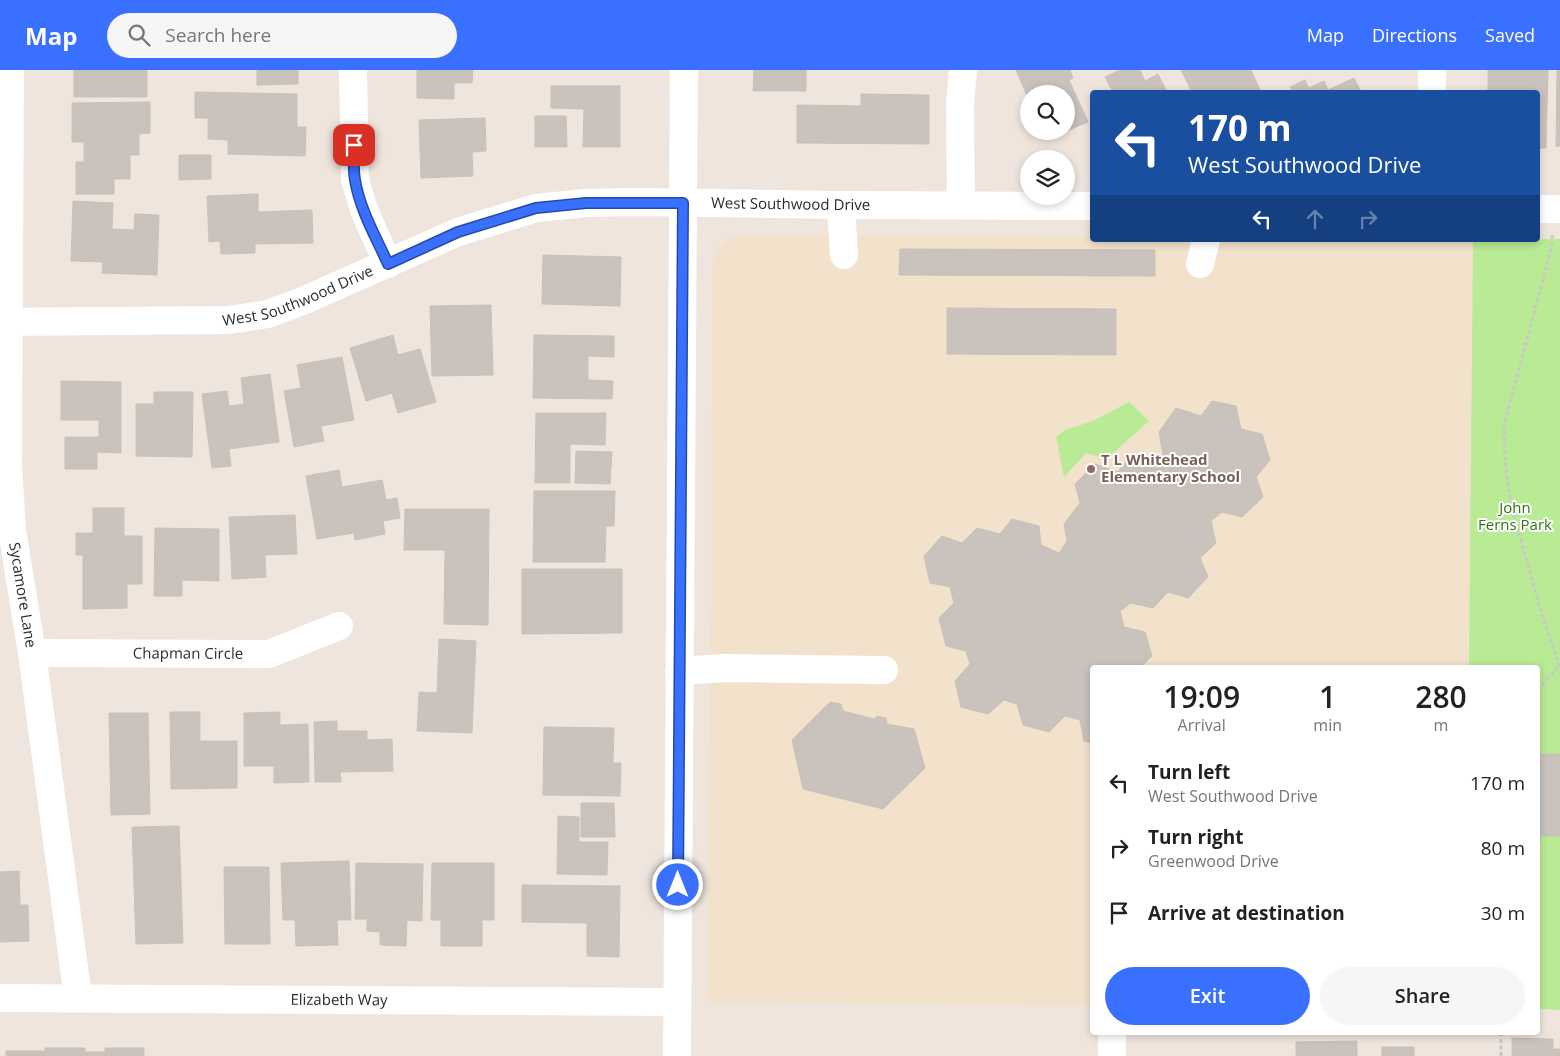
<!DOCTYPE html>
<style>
body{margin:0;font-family:"Open Sans",sans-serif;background:#f6f6f6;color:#222;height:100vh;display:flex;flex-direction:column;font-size:19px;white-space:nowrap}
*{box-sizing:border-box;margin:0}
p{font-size:16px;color:#767676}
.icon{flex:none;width:28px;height:28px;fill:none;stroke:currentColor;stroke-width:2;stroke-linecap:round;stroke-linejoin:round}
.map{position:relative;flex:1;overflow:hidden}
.side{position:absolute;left:1090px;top:595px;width:450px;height:370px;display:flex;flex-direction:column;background:#fff;border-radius:5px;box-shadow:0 2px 8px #0003}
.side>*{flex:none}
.top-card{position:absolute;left:1090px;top:20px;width:450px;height:152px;border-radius:5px;box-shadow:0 2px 8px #0003;background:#1a4fa0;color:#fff;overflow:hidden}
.tools{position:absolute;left:1020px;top:15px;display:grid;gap:10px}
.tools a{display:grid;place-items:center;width:55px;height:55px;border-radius:50%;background:#fff;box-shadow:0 2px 8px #0003;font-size:25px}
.pin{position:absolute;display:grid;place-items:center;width:42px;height:42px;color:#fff;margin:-21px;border-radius:10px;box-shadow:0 2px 8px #0006}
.me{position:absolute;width:55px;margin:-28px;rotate:0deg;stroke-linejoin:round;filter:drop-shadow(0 0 4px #0008)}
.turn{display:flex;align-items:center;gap:18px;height:105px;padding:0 15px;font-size:22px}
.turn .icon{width:65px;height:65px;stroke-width:2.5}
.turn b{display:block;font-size:35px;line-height:42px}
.lanes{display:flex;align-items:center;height:48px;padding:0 15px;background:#0003;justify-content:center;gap:25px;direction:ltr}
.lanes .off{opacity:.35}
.eta{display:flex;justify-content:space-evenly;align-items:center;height:85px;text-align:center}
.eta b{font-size:30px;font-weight:600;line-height:35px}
.button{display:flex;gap:10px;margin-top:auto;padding:10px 15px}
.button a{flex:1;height:58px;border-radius:30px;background:#3970ff;color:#fff;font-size:20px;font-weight:600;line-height:58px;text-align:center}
.button a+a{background:#f6f6f6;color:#222}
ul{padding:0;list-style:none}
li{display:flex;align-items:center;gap:15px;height:65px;padding:0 15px}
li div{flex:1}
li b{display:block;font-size:19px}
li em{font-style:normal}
header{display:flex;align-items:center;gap:30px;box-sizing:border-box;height:70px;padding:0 25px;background:#3970ff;color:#fff}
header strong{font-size:24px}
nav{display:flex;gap:28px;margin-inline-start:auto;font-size:18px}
.search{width:350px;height:45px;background:#f6f6f6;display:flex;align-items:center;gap:12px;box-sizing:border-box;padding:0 18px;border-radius:28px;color:#767676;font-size:19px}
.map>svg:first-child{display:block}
.education{fill:#f2e1cb}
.green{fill:#b9ea94}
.building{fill:#cac2bc;stroke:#cac1b6}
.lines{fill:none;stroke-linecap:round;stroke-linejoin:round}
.path{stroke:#c8c8c8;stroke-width:3;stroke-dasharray:4 2.5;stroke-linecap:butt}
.minor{stroke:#fff;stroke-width:28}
.route-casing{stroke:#2549a6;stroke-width:12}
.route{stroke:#3970ff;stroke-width:9}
.education-dot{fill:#8d6e63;stroke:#fff;stroke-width:2}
.labels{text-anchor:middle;stroke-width:4;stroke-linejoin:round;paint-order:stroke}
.street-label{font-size:15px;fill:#2c2c2c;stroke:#fff}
.education-label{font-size:15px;font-weight:bold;fill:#785e54;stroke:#fff;text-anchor:start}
.park-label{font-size:15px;fill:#2f7114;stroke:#fff}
</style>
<header>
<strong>Map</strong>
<div class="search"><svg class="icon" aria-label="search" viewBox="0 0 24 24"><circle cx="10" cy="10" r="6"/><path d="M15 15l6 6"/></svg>Search here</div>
<nav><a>Map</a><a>Directions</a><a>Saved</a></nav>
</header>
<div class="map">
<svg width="1560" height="986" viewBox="0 0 1560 986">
<rect width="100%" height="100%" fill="#efe5dd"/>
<!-- education -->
<path class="education" d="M746,165L1092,167V170H1473L1469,597L1092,598V936L708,932L713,191L716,181L727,170L735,166Z"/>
<!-- green -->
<path class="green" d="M1560,169V940L1538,939V598H1469L1473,170Z
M1129,332L1149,351L1111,385H1105L1103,388L1086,383L1064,407L1056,367L1065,360L1093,351Z"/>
<!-- building -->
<path class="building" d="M74,0H147V27H74Z
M257,0H298V14L257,15Z
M417,0H473L472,13H454V29L417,28Z
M754,0H806V21H753Z
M1016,0H1070L1073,8L1069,10L1088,52L1066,61V24H1029V30Z
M1120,0H1140L1145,11L1158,4L1167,22H1113L1105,7Z
M1181,0H1251L1260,20L1255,22H1192Z
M1488,0H1548L1546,78H1538V22H1488Z
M1557,0H1560V76H1556Z
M1354,8L1361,22H1293L1290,17L1305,10L1309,18L1324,11L1328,20Z
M551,16H620V77H583L584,39L551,38Z
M195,22L297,24V57H306L305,86L228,84V70L208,69V48H195Z
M861,24L929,25V74L797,73V35L861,36Z
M150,32V63L139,64V85H130V109H114V124H76V92H84V72H72V33Z
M535,46H566L567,77H535Z
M485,48L486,81L472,82L473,106L421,108L419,50Z
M179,85H211V109L179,110Z
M258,124V142L312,140L313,173L255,174V183L221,184L220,171L209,172L207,126Z
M73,131L113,133L112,159L134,160L135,144L159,145L157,205L102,203L103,192L71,191Z
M900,179L1155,180V206L899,205Z
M543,185L621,187L620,236L542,234Z
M491,235L493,305L432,306L430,236Z
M947,238L1116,239V285L947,284Z
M393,265L398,285L420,279L436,332L398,343L392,323L366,331L350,278Z
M534,265L614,266V287L588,286V310L613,311L612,329L533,328Z
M342,287L354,350L321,356L324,371L294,377L284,321L301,318L297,295Z
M270,304L279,372L229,379L231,396L212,398L202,324L227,321L229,336L244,334L241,308Z
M61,311L121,312V383L97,382V399H65V367H99V350H61Z
M154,322H193L192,387L136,386V334H154Z
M1212,331L1236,336L1241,359L1262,364L1270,390L1256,407L1263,427L1242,447L1222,442L1211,451L1216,473L1200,488L1208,507L1188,528L1168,522L1153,538L1131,533L1120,541L1124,557L1145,562L1152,586L1140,598H1092V673L1084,671L1080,650L1065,646L1049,662L1023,655L1017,634L1004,630L988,644L961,637L955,611L970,594L966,581L946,576L939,548L954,533L950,517L930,513L924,486L942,466L962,473L977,458L1000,464L1012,449L1039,456L1041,475L1059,483L1067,471L1064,454L1080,433L1075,414L1095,394L1118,402L1131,385L1151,393L1163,384L1159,362L1176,338L1201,346Z
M536,343H606L605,375L570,374V413H535Z
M576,381L612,382L610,414L575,413Z
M339,400L342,417L382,410L386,430L397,428L400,448L383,451L385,464L355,470L354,463L317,469L306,406Z
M534,421H615L614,456H606L605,492H533Z
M93,438H124V466H142V514H127V538L83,539V485H76V463H93Z
M405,439H489L488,555L444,554L445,480H404Z
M295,445L297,484L265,485L266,507L232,509L229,447Z
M155,458L219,459V511L182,510V526H154Z
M522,499H622V563L522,564Z
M439,569L476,571L472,663L417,661L419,622L437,623Z
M830,632L841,634L843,641L874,649L877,646L886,648L887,654L914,659L925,698L883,739L803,719L792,670Z
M170,642H200V671H237V718L171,719Z
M280,642V655L308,654L309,712L274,713V696H244V643Z
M109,643H148L150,744L111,745Z
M337,651V661H367V670L392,669L393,701L340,702L341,712H315L314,652Z
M544,657L614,658L613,693H621L620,726L543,725Z
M1538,684H1560V766H1538Z
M581,733H614L615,767H581Z
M558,746L579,747V772H608L607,805L557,804Z
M179,756L183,873L136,874L132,757Z
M349,791L351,850H337L338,875L296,876L295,850H283L281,793Z
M356,793L423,794L422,851L407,850L406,876L380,875V862L367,861V849H355Z
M432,793H494V850H482V876H441V850H431Z
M224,797H269L270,874H225Z
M19,801L20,835H28L29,871L0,872V802Z
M522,815L620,816L619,887L587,886V853L522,852Z
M1512,968L1553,969V979H1560V986H1512Z
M1357,971V986H1296V972Z
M1382,977H1414V986H1382Z
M45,978H85V982H105V978H144V986H6V981H45Z"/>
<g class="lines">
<!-- path -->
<path class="path" d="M1552,165V176L1504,355L1505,391L1509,422L1519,463L1543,548L1560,597
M1538,620L1559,596
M1501,986V962"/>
<!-- minor -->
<g class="minor">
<path id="s1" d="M10,0L8,395L12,460L32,583L78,928"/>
<path d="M353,0L355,110L364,140L388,194"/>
<path d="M1432,22V0"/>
<path d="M841,135L844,185"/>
<path d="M961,135L960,35L963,0"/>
<path d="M1538,139H1560"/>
<path d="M1200,194L1206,170"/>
<path id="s2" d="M0,252L229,250L268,244L305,230L458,162L536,138L586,133L636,132L841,135L1092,136"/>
<path id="s3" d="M32,583L269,584L339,556"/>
<path d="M679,601L724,598L884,600"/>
<path id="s4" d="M0,928L677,932"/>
<path d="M1112,962V986"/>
<path d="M677,986L684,0"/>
</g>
</g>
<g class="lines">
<!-- route casing -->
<g class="route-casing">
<path id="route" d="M354,75C354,87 353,99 355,110C360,140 376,167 388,194L458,162L536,138L586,133H683L678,815"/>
</g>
<!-- route -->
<use href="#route" class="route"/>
</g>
<!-- markers -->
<circle class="education-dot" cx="1091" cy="399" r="5"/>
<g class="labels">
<!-- street labels -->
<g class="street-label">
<text dy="5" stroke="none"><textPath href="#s2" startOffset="812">West Southwood Drive</textPath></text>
<text dy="5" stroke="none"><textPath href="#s2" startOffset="302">West Southwood Drive</textPath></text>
<text dy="5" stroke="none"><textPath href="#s1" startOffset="526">Sycamore Lane</textPath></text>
<text dy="5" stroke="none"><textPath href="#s3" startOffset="156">Chapman Circle</textPath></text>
<text dy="5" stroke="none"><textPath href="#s4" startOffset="339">Elizabeth Way</textPath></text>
</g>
<!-- education labels -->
<g class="education-label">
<text x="1101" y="395">T L Whitehead<tspan x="1101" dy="17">Elementary School</tspan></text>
</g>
<!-- park labels -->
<g class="park-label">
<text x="1515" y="443">John<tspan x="1515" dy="17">Ferns Park</tspan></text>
</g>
</g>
</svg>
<div class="tools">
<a><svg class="icon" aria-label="search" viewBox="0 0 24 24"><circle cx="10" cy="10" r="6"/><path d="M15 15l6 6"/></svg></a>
<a><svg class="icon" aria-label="layers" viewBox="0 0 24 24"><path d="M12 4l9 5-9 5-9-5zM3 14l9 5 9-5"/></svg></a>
</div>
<div class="pin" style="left:354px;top:75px;background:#d93025"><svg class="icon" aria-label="arrive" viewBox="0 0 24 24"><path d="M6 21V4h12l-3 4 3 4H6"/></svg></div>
<svg class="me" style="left:678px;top:815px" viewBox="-20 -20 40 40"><circle r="17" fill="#3970ff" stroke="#fff" stroke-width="3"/><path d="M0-11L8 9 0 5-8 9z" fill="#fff"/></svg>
<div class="top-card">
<div class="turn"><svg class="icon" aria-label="left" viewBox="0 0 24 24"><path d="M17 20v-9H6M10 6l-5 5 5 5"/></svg><div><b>170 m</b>West Southwood Drive</div></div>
<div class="lanes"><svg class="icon" aria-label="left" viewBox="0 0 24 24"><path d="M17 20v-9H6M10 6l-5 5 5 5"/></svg><svg class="icon off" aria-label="ahead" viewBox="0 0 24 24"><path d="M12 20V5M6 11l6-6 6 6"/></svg><svg class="icon off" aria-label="right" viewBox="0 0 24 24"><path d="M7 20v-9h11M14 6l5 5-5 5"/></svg></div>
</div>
<section class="side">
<div class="eta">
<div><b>19:09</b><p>Arrival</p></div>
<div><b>1</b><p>min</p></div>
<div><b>280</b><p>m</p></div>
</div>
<ul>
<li><svg class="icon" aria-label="left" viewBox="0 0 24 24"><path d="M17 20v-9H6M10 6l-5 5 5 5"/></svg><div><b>Turn left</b><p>West Southwood Drive</p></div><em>170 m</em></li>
<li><svg class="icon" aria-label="right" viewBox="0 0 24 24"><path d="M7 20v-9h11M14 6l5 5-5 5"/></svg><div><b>Turn right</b><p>Greenwood Drive</p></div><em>80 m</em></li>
<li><svg class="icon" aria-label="arrive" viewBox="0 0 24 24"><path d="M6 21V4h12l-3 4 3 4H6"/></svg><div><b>Arrive at destination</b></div><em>30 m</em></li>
</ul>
<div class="button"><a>Exit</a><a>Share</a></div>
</section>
</div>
